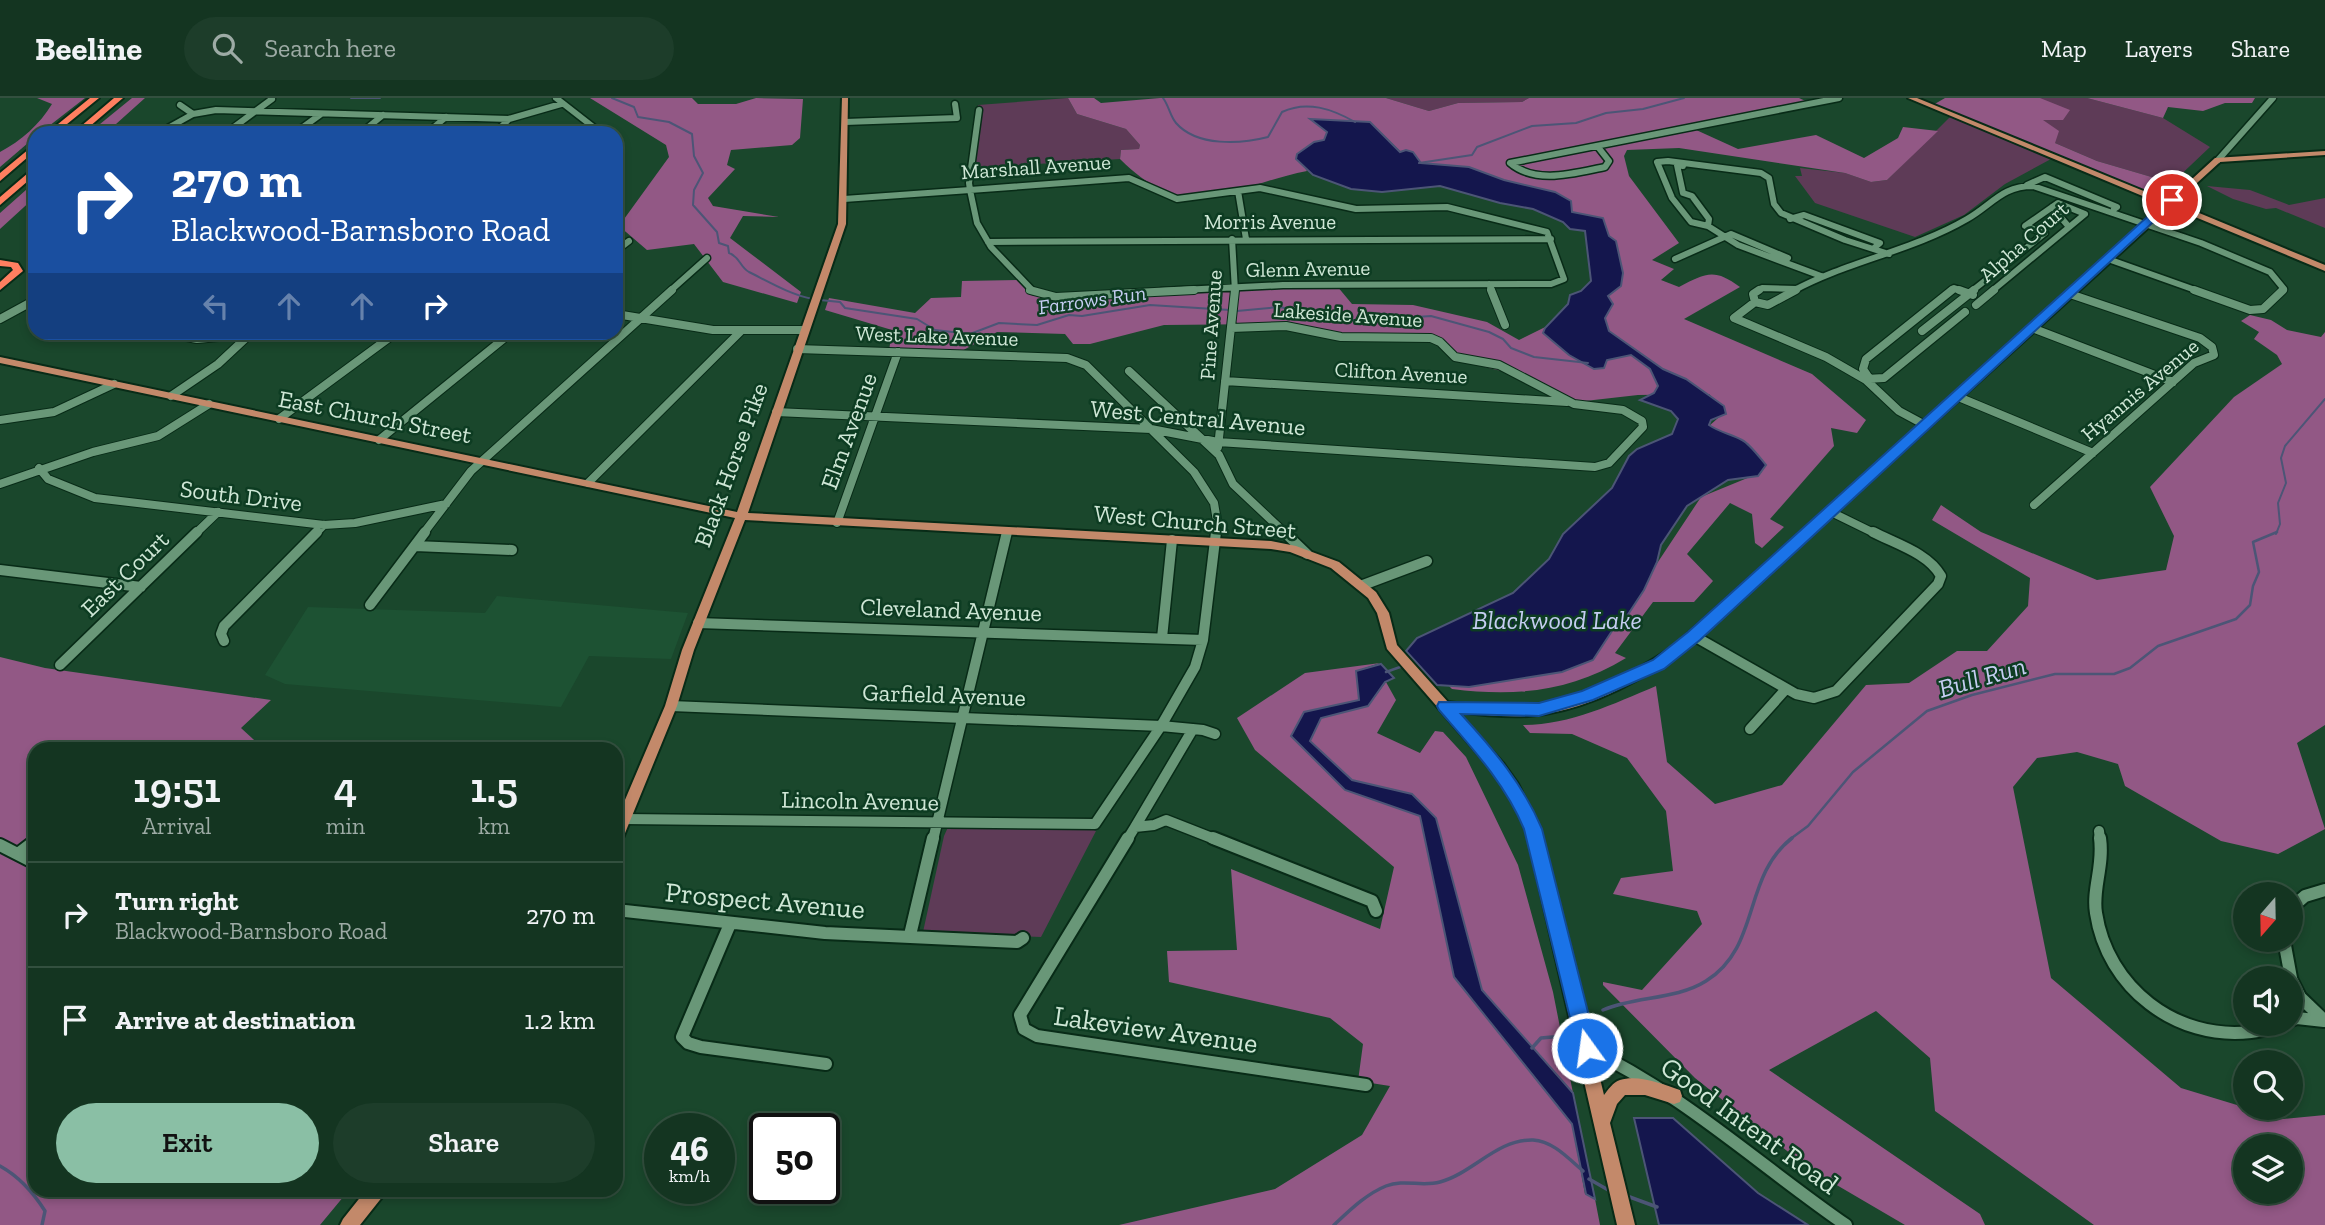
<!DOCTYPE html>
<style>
body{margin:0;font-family:"Zilla Slab",serif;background:#1d3d2a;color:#f1f3f6;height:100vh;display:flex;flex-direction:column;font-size:26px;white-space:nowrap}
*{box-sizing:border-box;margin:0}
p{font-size:23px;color:#9daba5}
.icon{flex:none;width:38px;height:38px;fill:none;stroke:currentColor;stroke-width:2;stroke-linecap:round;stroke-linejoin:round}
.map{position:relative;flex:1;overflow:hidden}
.panel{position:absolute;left:28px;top:644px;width:595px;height:455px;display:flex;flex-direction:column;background:#143521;border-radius:21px;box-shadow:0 4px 10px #0003,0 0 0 2px #33503f}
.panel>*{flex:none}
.hud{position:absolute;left:28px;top:28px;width:595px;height:214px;border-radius:21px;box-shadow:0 4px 10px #0003,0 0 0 2px #33503f;background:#1a4fa0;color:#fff;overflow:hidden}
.needle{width:46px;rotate:200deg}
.buttons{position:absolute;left:2233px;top:784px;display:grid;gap:14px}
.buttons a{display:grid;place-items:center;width:70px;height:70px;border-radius:50%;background:#143521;box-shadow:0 4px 10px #0003,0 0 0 2px #33503f;font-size:35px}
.speed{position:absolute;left:644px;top:1015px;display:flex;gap:14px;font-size:35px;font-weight:700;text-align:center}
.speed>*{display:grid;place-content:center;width:91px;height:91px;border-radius:50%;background:#143521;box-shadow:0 4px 10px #0003,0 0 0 2px #33503f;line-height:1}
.speed small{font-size:18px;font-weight:400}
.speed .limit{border:4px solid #111;border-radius:10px;background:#fff;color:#111}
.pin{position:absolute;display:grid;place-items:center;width:60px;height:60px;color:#fff;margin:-30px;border:4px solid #fff;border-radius:50%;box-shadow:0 2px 7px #0007}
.me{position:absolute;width:77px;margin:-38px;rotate:346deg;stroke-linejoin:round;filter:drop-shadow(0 0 5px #0008)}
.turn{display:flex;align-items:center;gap:24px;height:147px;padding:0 28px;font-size:32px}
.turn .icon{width:91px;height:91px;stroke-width:2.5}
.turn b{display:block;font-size:49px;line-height:60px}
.lanes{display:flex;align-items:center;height:66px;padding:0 28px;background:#0003;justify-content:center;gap:35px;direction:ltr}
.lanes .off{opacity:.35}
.eta{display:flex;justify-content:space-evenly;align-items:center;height:119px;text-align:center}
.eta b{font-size:42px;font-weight:600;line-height:49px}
.action{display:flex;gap:14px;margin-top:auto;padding:14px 28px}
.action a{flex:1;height:80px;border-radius:42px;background:#8abfa5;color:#111;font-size:28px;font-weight:600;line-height:80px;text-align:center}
.action a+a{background:#1d3d2a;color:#f1f3f6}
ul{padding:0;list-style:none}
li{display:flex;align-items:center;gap:21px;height:105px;padding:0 28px;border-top:2px solid #33503f}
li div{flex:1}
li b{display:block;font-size:26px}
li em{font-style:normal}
header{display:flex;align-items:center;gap:42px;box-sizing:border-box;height:98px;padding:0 35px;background:#143521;border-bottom:2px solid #33503f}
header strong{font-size:33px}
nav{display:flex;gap:38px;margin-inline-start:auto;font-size:24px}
.search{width:490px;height:63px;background:#1d3d2a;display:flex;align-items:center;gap:18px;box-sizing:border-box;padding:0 24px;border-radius:38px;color:#9daba5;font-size:26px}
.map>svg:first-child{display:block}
.built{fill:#1d5233}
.green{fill:#5e3b57}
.forest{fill:#925885;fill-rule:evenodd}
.water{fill:#14164d;stroke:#4c5576;stroke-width:2}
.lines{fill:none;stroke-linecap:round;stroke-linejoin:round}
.stream-far2{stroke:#4c5576;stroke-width:2}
.stream-far1{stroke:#4c5576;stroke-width:2.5}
.stream{stroke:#4c5576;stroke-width:3.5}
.minor-far3-casing{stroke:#082b17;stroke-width:9}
.minor-far2-casing{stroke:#082b17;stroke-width:10}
.minor-far1-casing{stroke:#082b17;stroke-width:13}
.minor-casing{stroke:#082b17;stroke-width:16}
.major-casing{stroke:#082b17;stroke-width:4}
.highway-casing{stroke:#082b17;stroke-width:4}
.minor-far3{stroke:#699778;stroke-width:6}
.minor-far2{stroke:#699778;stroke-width:8}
.minor-far1{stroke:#699778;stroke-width:10}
.minor{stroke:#699778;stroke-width:12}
.major{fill:#c3896a;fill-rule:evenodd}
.highway{fill:#ff7f60;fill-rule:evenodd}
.route{fill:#1a73e8;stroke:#114b97;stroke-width:2}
.labels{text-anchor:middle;stroke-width:5;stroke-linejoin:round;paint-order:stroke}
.far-street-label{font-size:21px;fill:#cfe7d6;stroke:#0d3c22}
.far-water-label{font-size:21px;font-style:italic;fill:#c5cdf1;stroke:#0d3c22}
.street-label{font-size:24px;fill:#cfe7d6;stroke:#0d3c22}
.water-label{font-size:26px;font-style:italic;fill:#c5cdf1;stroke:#0d3c22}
.near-street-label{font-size:28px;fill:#cfe7d6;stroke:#0d3c22}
</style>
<header>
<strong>Beeline</strong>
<div class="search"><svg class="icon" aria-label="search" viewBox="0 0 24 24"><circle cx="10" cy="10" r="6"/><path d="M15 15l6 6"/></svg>Search here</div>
<nav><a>Map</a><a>Layers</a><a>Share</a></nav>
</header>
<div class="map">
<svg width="2325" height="1127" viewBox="0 0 2325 1127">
<rect width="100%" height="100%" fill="#1a472c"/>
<!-- built -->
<path class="built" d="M497,498L688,515L671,561L589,558L561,609L285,586L265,577L308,509L485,515Z"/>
<!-- green -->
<path class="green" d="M1068,0L1077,16L1126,31L1140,47L1139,51L1121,52L1120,61L970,70L978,7Z
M1386,0H1529L1522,4L1458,5L1429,13Z
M2040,0H2087L2163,20L2210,49L2172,85L2097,63L2055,45L2042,22Z
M1950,19L2051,61L2005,86L1964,117L1915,139L1815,105L1795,78H1802L1800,70L1845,75L1871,84L1887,82Z
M2207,88L2250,92L2289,107L2325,100V130L2276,110L2266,111L2233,101Z
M949,727L1091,731L1096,733L1041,839L923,834L944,738Z"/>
<!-- forest -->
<path class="forest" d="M37,0H85L40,35H35V39L0,69V54C21,43 40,26 52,6Z
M132,0H145L106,35H89Z
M590,0H692L698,6H736L756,0L803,1L800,40L792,47L731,52L727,67L735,71L708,100L713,108L779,119L743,118L730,140L801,194L797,205L723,184L694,146L647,152L619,128L669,59L666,47Z
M1068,0H1094L1101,5L1160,0H1386L1429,13L1458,5L1522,4L1529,0H1799L1812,6L1694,31L1738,51L1816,37L1864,60L1898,40L1903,29L1938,33L1887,82L1871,84L1845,75L1679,50L1627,52L1624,58L1629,78L1679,145L1652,162L1674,171L1661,182L1679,189C1706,175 1714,170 1740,189L1684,221L1812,276L1866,322L1857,335L1831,330L1834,348L1770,421L1784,429L1762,450L1755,445L1752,416L1730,405L1687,456L1713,483L1694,504H1653L1615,555L1626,560C1570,594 1515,599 1452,591L1447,586L1593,562L1701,399L1762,374L1736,343L1709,328L1726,313L1709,296L1638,297L1576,304L1518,277L1451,261L1437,239L1380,241L1266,226L1164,227L1090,246H1073L1065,236L997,234L956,256L889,253L892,232L825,212L829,200L915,215L931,200L961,199L962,183L1021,182L1042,201L1225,189L1337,188L1352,206L1413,207L1487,224L1519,242L1608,198L1603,120L1572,114L1555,94L1504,82L1469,69L1421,65L1401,54L1370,24L1311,22L1327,34L1324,42L1296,57L1307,73C1230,88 1189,130 1120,61L1121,52L1139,51L1140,47L1126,31L1077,16Z
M1945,0H2040L2070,12L2063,22H2043L2059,33L2055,45L2097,63L2172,85L2152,96L1933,7Z
M2087,0H2255L2252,5H2225L2203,13L2168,9L2163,20Z
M35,84V99L0,131V115Z
M2250,217L2271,222L2287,232L2321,239L2325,234V627L2297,645L2325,731L2278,756L2221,743L2125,688L2118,666L2077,654L2037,660L2013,689L2051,880L2181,990L2283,1021L2325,1017V1127H2094L1935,1013L1930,960L1876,913L1769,972L1980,1116L1985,1127H1905L1811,1072L1695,980L1603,887V884L1642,892L1702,826L1697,813L1613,796L1621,780L1673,773L1666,713L1627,660L1572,636L1530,635L1523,627C1570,627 1613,606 1656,588L1667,664L1715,706L1782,687L1866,587L1909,585L1957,553H1987L2028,508L2030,480L1932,422L1941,407L1981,434L2097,482L2166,472L2174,438L2150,389L2234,299L2282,266L2277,257L2254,241L2259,234L2241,223ZM2291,1048V1094H2245V1048Z
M0,559L45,570L271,602L241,630L264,651H35V1092H349L320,1127H0Z
M1380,565L1356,573L1360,602L1304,614L1291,638L1345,692L1420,718L1454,879L1572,1026L1585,1096L1595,1101L1600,1127H1119L1275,1091L1362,1037L1390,988L1358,983L1363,946L1330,920L1169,884L1167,853L1237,852L1231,771L1380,831L1394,769L1255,652L1237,620L1305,575Z
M1386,584L1396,602L1377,635L1420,655L1435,633L1443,634L1466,659L1518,767L1553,894L1573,995L1482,892L1436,720L1412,696L1352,682L1310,643L1321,620L1368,608Z"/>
<!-- water -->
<path class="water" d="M1310,21L1370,24L1400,54L1406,52L1413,54L1421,65L1469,69L1504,82L1555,94L1571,103L1572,114L1603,120L1609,138L1616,143L1623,175L1621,188L1608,198L1613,206L1605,220L1609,233L1663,271L1686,281L1724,308L1726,316L1711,322L1709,327C1719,334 1731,336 1742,342C1750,346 1760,360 1766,367L1758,378L1728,382L1687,408L1661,447L1657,464L1644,492L1623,524L1614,530L1593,562L1562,574L1469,589L1437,587L1406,553L1417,540L1513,495L1549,461L1563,436L1612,390L1629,358L1637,351L1672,336L1678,321L1671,313L1640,302L1654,295L1658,288L1650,271L1631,257L1607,262L1604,270L1594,271L1569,257L1543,235L1545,230L1568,206L1570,197L1581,193L1591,183L1585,133L1570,131L1563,124L1533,111L1500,105L1440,88L1382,94L1351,91L1313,77L1296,61L1297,56L1314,44L1324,42L1327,34Z
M1381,566L1394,580L1385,584L1368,608L1321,620L1310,643L1352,682L1412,696L1436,720L1482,892L1573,995L1595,1101L1586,1096L1572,1026L1454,879L1420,718L1345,692L1291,638L1304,614L1359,602L1356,573Z
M1634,1020H1673L1758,1095L1808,1127H1659Z"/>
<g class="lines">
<!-- stream-far2 -->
<path class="stream-far2" d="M351,0H380
M612,0L634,9L638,19L669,24L692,36L694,58L703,75L694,92L693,107L717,134L719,145L728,148L729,155C740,159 740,169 749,174C769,184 791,197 813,201
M1163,0C1169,8 1170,18 1176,25C1197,49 1241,46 1268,39L1282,14C1307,2 1332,11 1355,24
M1419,65L1472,57L1477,49L1532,28L1576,25L1606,15L1643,11L1684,0
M820,202L840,204L845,210L917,221L935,232L970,236L999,225L1037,227L1069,217L1082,218L1150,207L1230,212
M1237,213L1279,209L1358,223L1431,218L1489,234L1503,241L1511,250L1534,259L1588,265
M2276,436L2280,426L2278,405L2286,385L2281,360L2285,348L2325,301"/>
<!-- stream-far1 -->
<path class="stream-far1" d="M1386,574L1403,568
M1789,742L1808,728L1853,674L1927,613L1972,597L2055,576H2114L2130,570L2158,548L2236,521L2250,507L2253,488L2259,474L2253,444L2277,434"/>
<!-- stream -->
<path class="stream" d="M1603,912C1635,898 1676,902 1706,883C1761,849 1742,779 1792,740
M1532,950L1541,940L1564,938
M0,1068C20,1079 33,1094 45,1113L42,1127
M1589,1081L1610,1093
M1627,1098L1657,1109
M1334,1127C1349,1113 1366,1096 1386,1088C1404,1081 1422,1089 1440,1084C1473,1075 1497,1041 1533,1042C1553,1043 1569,1061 1583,1073"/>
<!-- minor-far3 casing -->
<g class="minor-far3-casing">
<path id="minor-far3" d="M556,0L601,35
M180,7L193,16
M845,24L957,20L955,6
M159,35L193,16L216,12L509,21L561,6
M226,35L272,1
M295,35L321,16
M361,35L383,17
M427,35L446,19
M495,35L509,21
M577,35L596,31
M1598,49L1609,63L1605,69C1575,75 1536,87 1510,65L1839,0
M616,55V59
M2218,62L2273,0
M1683,68L1677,67L1683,95L1692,98L1709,121L1708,128
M2027,87L2045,79L2117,109L2114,111
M970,92L977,125L991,149L1033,193
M970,92L969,85L979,12
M970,92L1129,80L1177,101L1260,90L1356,111L1447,109L1547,134L1564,181L1551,186L1283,187L1161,193
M1238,93L1246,141
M844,101L970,92
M2052,109L2069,129
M1790,121L1804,117L1880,145L1874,150
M1232,141L1235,193
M988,144L1551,141
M616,153L629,143
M1675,161L1731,136L1788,160
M2108,161L2198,193
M1821,178L1738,147L1708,128L1691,124L1672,100L1657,64L1668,63L1761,75L1769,80L1774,106L1781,115L1845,142L1889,156
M1489,186L1492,193
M670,193L707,160
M1757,193L1762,190L1797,191
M1793,193C1848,163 1912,153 1967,121C1993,106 2002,88 2033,88L2201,145L2270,174L2284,191L2281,193
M1950,193L1954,190L1963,193
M1972,193L2045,135L2025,128L2058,105L2085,116L1992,193"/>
</g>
<!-- minor-far2 casing -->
<g class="minor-far2-casing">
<path id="minor-far2" d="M1030,192L1056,199L1194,192
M1491,192L1505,227
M1796,192L1768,207L1755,204L1734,220L1826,259L1866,282L1899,313L1925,327
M1959,192L1973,197
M2194,192L2250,212L2263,211L2283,192
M1755,204L1753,196L1759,192
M1976,207L1994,192
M616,216L713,232H804
M0,221L35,202
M2032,230L2173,284
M1922,233L1974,192
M161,234L197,241L273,234
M797,251L1067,260L1086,267L1194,374L1214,405L1217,423L1215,436
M1129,273L1219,357L1233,386L1286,436
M1869,280L1863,271L1866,261L1952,192
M1866,281L1884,280L1965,214
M1225,283L1567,304
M171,298L218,266L248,238
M1956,298L2093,355
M776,314L1151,331L1218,344L1595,369L1609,365L1643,329L1642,323L1623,312L1574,306L1499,267L1455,259L1440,244L1431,240L1341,239L1286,228L1231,230
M279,321L397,234
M0,322L54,314L114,286
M379,342L512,234
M1218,349L1235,192
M39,370L48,381L95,400L324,427L355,425L446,406
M588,385L740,234
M0,386L93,354L158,338L209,306
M2034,407L2194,265L2214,257L2212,249L2200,240L2070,196
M1831,414L1876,436
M837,425L898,254
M195,436L218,414
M315,436L324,427
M423,436L471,373L672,192"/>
</g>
<!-- minor-far1 casing -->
<g class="minor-far1-casing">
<path id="minor-far1" d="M1284,434L1307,456
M415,448L512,452
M0,472L141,489
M1363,487L1427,463
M370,507L425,434
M698,525L1203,542
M1694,538L1796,596L1814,600L1836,593L1938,486L1941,478C1928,455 1896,446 1873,434
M1162,540L1172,442
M224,543L221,536L224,528L317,434
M60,567L197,434
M671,608L1161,628L1203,632L1215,636
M1750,631L1786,591
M624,721L1095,726L1161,628L1195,569L1203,542L1216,434
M1135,729L1193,631
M2099,733L2100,742
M933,742L1007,434
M1127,742L1135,729L1154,727L1166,722L1217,742"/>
</g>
<!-- minor casing -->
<g class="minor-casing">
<path id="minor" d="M1128,740L1020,917L1024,931L1037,938L1366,987
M1213,740L1372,803L1376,813
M2100,740C2104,768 2092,791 2096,815C2107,889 2176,943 2251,934C2262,933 2273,929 2283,926
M0,747L35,765
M18,756L35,743
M2291,810L2305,798L2325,792
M616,812L825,835L1017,844L1023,840
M730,826L682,939L688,945L701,949L826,966
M910,837L933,740
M2284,842L2291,880
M2291,881L2300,899L2325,923
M2291,922L2297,920L2324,923
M1586,950C1682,995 1759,1067 1846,1127"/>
</g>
<!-- major casing -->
<g class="major-casing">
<path id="major" d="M842,0H848L846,126L748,415L1271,443L1296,448L1339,464L1376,494L1389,515L1397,547L1448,604C1474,607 1502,611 1529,608C1582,604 1631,577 1674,548L2164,107L1908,0H1917L2168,103L2215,60L2325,53V57L2220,64L2175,105L2325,167V173L2171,109L1682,554C1637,585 1583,614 1528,618C1504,619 1480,617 1457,614L1503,665L1518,686L1540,731L1604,997C1608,992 1613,984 1620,982C1638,976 1663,986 1680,992L1682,998L1680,1004L1674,1006L1645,997H1625L1617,1006L1610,1025L1635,1127H1617L1526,731L1508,693L1493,673L1387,551L1377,515L1368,500L1331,470L1290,454L1271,451L745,422L694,552L677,608L623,740L621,744L616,746V723L665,608L682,552L735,420L0,265V259L737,414L838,126Z
M366,1092H386L383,1098L360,1127H340L343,1121Z"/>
</g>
<!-- highway casing -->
<g class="highway-casing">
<path id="highway" d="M90,0H99L56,35H47Z
M114,0H123L82,35H73Z
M35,46V53L0,83V75Z
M35,69V77L0,107V99Z
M0,162L18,165L23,173L0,192V184L13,172L11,169L0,168Z"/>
</g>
<!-- minor-far3 -->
<use href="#minor-far3" class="minor-far3"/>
<!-- minor-far2 -->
<use href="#minor-far2" class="minor-far2"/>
<!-- minor-far1 -->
<use href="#minor-far1" class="minor-far1"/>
<!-- minor -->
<use href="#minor" class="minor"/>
<!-- major -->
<use href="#major" class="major"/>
<!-- highway -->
<use href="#highway" class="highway"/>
</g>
<!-- route -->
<path class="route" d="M2168,100L2177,102L1700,542L1664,571L1593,602L1539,618L1461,616C1494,652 1523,686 1542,731L1597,950L1594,957L1587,959L1579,957L1524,731C1505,685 1472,650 1439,612L1437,608L1439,604L1539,605L1582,593L1653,562L1688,534Z"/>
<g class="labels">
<!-- far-street labels -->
<g class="far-street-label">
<text transform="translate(1036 69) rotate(-4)" y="7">Marshall Avenue</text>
<text x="1270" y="131">Morris Avenue</text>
<text transform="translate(2024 144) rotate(-41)" y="7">Alpha Court</text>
<text transform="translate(1308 171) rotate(-1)" y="7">Glenn Avenue</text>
<text transform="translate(1348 217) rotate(4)" y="7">Lakeside Avenue</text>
<text transform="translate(1211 227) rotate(-86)" y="7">Pine Avenue</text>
<text transform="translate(937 238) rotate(2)" y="7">West Lake Avenue</text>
<text transform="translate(1401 275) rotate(3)" y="7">Clifton Avenue</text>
<text transform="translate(2140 292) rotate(-40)" y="7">Hyannis Avenue</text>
</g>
<!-- far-water labels -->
<g class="far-water-label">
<text transform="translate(1092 202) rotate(-8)" y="7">Farrows Run</text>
</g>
<!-- street labels -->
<g class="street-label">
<text transform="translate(375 319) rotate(11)" y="8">East Church Street</text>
<text transform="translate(1198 320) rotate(5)" y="8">West Central Avenue</text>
<text transform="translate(849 333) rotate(-70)" y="8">Elm Avenue</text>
<text transform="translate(731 367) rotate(-70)" y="8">Black Horse Pike</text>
<text transform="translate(241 398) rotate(7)" y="8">South Drive</text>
<text transform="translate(1195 424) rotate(5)" y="8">West Church Street</text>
<text transform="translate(125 476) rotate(-44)" y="8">East Court</text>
<text transform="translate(951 512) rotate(2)" y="8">Cleveland Avenue</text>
<text transform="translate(944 597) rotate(2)" y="8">Garfield Avenue</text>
<text transform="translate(860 703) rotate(1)" y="8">Lincoln Avenue</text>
</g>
<!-- water labels -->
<g class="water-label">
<text x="1557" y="531">Blackwood Lake</text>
<text transform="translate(1982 579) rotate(-16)" y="9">Bull Run</text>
</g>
<!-- near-street labels -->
<g class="near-street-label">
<text transform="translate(765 802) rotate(5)" y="10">Prospect Avenue</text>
<text transform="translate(1156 931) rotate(8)" y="10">Lakeview Avenue</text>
<text transform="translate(1750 1027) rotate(36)" y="10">Good Intent Road</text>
</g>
</g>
</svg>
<div class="buttons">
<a><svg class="needle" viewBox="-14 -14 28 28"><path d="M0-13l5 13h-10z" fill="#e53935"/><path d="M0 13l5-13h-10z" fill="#9daba5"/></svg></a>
<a><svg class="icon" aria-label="sound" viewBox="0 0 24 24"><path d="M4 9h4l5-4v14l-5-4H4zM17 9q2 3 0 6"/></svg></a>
<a><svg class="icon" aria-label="search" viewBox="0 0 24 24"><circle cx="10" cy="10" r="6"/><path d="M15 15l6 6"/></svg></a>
<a><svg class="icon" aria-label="layers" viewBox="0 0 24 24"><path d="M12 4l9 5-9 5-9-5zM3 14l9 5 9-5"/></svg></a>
</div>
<div class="speed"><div>46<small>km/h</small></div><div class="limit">50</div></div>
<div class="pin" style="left:2172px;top:102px;background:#d93025"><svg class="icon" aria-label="arrive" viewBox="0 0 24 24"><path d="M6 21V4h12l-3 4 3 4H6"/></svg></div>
<svg class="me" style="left:1587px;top:950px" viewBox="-20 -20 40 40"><circle r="17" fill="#1a73e8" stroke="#fff" stroke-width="3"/><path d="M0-11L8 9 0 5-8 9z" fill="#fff"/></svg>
<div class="hud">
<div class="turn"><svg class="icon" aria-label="right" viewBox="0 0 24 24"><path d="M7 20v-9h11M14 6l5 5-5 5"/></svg><div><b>270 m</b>Blackwood-Barnsboro Road</div></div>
<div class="lanes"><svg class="icon off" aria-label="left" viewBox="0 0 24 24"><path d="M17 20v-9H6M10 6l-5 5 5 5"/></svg><svg class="icon off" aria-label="ahead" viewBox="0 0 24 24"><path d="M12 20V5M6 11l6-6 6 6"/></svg><svg class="icon off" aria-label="ahead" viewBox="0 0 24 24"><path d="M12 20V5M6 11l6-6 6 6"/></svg><svg class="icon" aria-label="right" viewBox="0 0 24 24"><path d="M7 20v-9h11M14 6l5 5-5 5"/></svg></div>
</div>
<section class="panel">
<div class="eta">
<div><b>19:51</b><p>Arrival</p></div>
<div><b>4</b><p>min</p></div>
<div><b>1.5</b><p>km</p></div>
</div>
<ul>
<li><svg class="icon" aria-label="right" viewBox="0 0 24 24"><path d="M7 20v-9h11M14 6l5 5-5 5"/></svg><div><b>Turn right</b><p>Blackwood-Barnsboro Road</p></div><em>270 m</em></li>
<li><svg class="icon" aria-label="arrive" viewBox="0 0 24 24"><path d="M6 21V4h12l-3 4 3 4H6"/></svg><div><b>Arrive at destination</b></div><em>1.2 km</em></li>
</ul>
<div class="action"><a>Exit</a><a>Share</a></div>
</section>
</div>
